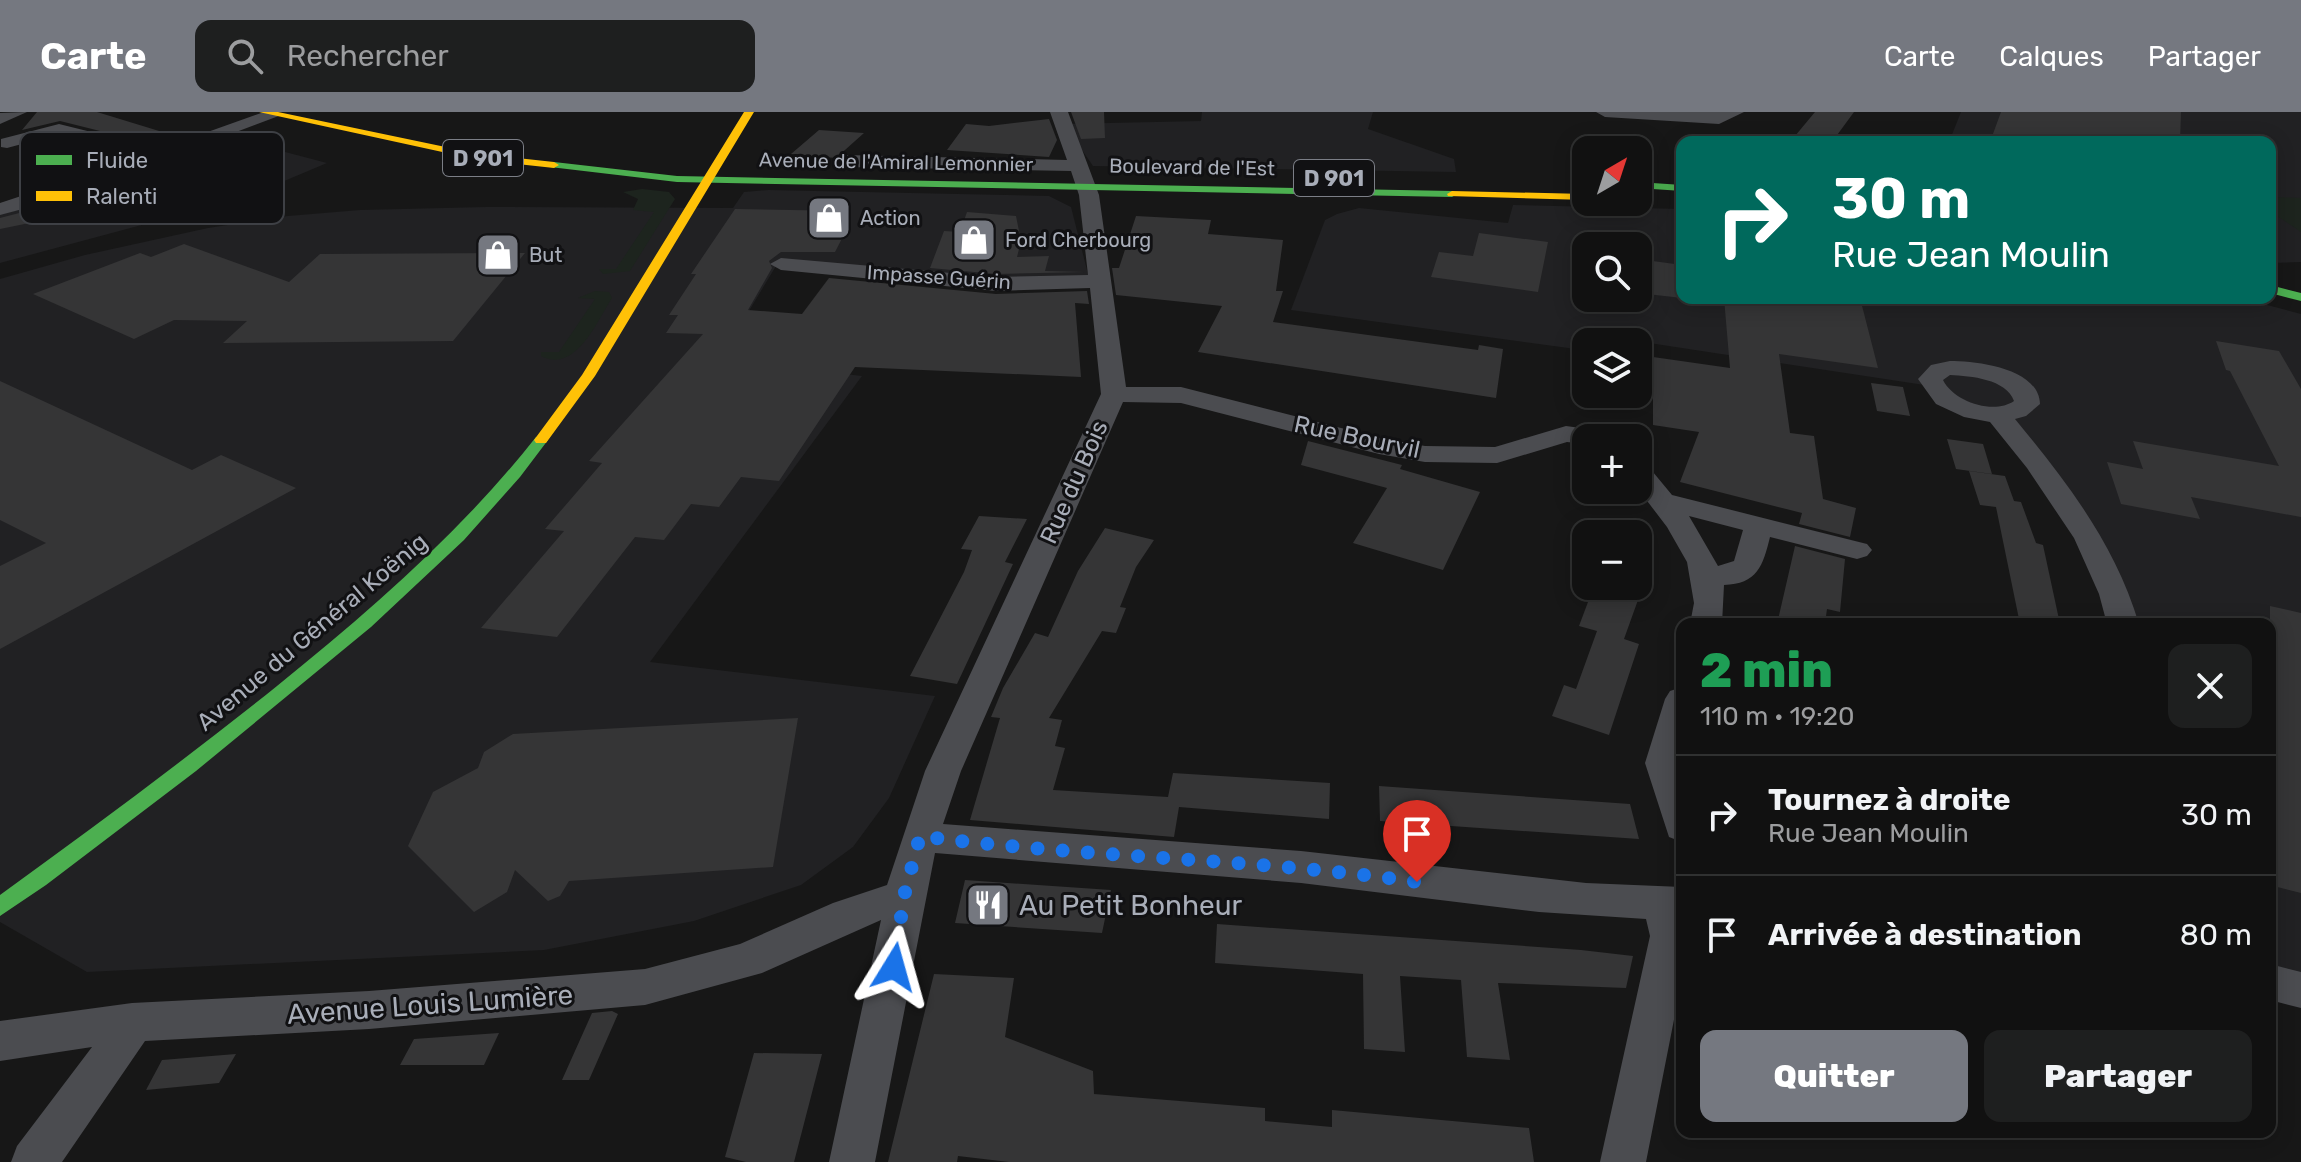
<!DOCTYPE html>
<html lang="fr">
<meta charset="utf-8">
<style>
body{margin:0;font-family:Rubik,sans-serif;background:#1e1f1f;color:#f1f3f6;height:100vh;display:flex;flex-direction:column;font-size:30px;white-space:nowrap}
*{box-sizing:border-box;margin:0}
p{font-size:26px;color:#9c9d9f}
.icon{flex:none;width:44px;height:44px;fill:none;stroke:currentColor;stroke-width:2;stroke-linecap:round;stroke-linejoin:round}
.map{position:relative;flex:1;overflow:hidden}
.sheet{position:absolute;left:1676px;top:506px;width:600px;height:520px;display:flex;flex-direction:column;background:#111;border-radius:16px;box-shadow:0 4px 20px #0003,0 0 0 2px #303131}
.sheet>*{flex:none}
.hud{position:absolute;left:1676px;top:24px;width:600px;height:168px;border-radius:16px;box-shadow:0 4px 20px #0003,0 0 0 2px #303131;background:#00695c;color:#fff;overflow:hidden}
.needle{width:52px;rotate:39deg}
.controls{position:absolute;left:1572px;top:24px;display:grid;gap:16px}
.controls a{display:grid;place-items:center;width:80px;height:80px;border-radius:16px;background:#111;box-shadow:0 4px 20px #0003,0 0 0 2px #303131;font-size:40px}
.pin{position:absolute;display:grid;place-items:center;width:68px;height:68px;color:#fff;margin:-82px -34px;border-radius:50% 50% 50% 0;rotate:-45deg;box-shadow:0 0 8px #0007}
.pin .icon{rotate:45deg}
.me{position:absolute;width:88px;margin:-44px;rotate:8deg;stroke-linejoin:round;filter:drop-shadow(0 0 6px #0008)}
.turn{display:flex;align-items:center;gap:28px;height:168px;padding:0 24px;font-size:36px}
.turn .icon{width:104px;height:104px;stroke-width:2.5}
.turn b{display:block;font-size:56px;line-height:68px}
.round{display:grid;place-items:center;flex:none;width:84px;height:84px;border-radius:16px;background:#1e1f1f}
.summary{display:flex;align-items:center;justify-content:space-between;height:136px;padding:0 24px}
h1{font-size:48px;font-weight:800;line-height:60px;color:#1e9e55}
.primary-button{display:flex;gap:16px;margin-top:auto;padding:16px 24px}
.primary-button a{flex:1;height:92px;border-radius:16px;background:#757880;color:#fff;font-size:32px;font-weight:800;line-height:92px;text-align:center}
.primary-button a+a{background:#1e1f1f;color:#f1f3f6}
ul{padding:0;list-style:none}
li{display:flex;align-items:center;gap:24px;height:120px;padding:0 24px;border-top:2px solid #303131}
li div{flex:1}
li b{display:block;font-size:30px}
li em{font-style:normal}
header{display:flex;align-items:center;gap:48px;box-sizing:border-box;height:112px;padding:0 40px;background:#757880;color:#fff}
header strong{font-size:38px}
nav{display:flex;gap:44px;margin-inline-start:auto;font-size:28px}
.search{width:560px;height:72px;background:#1e1f1f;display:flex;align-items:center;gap:20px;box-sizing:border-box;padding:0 28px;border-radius:16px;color:#9c9d9f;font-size:30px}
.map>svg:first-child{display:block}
.built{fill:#212123;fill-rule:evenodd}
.green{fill:#1d241e}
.building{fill:#353536}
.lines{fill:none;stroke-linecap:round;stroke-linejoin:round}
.street{fill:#4b4c50;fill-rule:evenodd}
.fast{fill:#4caf50;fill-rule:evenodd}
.slow{fill:#ffc107;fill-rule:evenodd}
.route{stroke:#1a73e8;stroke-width:14;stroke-dasharray:0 25.2}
.labels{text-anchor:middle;stroke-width:6;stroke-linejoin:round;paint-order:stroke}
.far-street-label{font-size:20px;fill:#a8adb8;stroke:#111113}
.far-poi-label{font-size:20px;fill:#a8adb8;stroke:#111113;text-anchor:start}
.shield{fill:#111113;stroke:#7b7e86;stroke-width:2}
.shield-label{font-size:22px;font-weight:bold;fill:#a8adb8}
.street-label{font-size:24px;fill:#a8adb8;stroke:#111113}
.near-poi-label{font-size:28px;fill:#a8adb8;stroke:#111113;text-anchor:start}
.near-street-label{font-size:28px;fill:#a8adb8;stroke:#111113}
.key{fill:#111113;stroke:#3e4045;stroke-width:2}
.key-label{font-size:22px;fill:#a8adb8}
</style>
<header>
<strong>Carte</strong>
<div class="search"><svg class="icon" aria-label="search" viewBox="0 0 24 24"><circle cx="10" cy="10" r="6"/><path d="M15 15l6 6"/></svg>Rechercher</div>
<nav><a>Carte</a><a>Calques</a><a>Partager</a></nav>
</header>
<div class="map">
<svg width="2301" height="1050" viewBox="0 0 2301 1050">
<rect width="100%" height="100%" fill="#171717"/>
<!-- built -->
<path class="built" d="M1202,0H1373L1368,17L1454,47L1456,60L1093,54L1064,12L1201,9Z
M1961,0H2301V150L2270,151V30H1949Z
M244,29L327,51L246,85L0,151V102L114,77Z
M768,78L1049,84L1071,95L1089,166L997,168L779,149L720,247L862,264L650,550L935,584L889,686L853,735L801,773L694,809L544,838L87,860L0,810V167L85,143L208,116L288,104L360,98L486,95L733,96L744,80Z
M1513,93L1682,97V186H2241L2301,202V862L2270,854V512H2126L2114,475L1997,302L1931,274L1584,221L1583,238L1291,198L1325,108L1337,102L1359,96L1508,111ZM1586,134H1638V186H1586Z"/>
<!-- green -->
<path class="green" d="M642,77L669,80L675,87L630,159L603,162L599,157H616L654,100L633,98L638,87L623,80Z
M2270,85L2301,86V120L2270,99Z
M595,179L609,180L612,186C597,209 576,262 541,244V240H559L595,187L578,186Z"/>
<!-- building -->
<path class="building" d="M37,0H97L182,26L160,34L60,9L22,18Z
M1071,0H1104L1105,26L1081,27Z
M1815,0H1854L1832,30H1790Z
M2001,0H2181L2180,30H1990Z
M1049,7L1057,28L1049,45L947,38L966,12L989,14Z
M819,18L864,21L836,46L791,42Z
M197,38L240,50L166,78L99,85L113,94L0,117V106L54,92Z
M735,97L848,99L842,111H850L835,140H781L769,149L772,156L748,198L802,202L829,166L996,182L1087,179L1089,192L1075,191L1081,265L855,255L779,369L741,365L719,395L691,392L664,428L635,425L557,525L481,516L564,419L545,417L602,351L589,349L703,222L666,221L678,203H669L696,162H691Z
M967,100L1016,104L1021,129L1017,145L1049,144L1045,159L1085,160L996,162L930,156L944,119L960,120Z
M1136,104L1211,108L1208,122L1283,128L1276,179H1283L1273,210L1478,238L1479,233L1503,237L1496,286L1198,240L1222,194L1116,183L1112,156H1119Z
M1479,121L1548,130L1538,180L1431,165L1439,140L1473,144Z
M184,132L289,170L320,142L525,141L453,229L223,231L247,209L174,208L134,227L33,182L140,141L151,145Z
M1638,147L1682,153V186L1638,181Z
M1724,186H1860L1878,256L1779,242L1790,321L1814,324L1823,387L1856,396L1850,425L1799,412L1802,401L1680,370L1699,320L1653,313V245L1730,256Z
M2216,229L2279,239L2301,277V405L2191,385L2200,407L2121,392L2107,350L2143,357L2133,329L2279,354L2230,259L2226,258Z
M0,269L192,358L221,343L296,376L0,537V454L46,431L0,408Z
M1871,271L1903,275L1910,304L1877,299Z
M1947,327L1983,332L1992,362L1956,357Z
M1308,329L1402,353L1400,357L1480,380L1443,458L1353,431L1387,376L1301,353Z
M1969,359L2005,364L2014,389L2021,390L2036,431L2043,433L2060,512H2020L1996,395L1980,393Z
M979,404L1027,407L1005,450L1013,452L957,572L910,564L964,460L972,438L961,437Z
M1105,416L1154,428L1136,455L1120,495L1126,496L1116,521L1102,519L1049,606L1062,608L1055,634L1065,636L1053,678L1168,685L1173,661L1330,671L1329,707L1179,695L1174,725L970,708L1000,606L991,605L1003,576L1035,521L1048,525L1078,459Z
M1795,434L1845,447L1840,500L1827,497L1825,512H1777Z
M1594,474H1643L1624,527L1639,532L1609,623L1552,604L1564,573L1576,577L1597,519L1579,514Z
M2270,494L2301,501V781L2270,773Z
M798,606L773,755L569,769L560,784L548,789L515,758L507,780L474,800L408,734L433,680L478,656L484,640L513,622Z
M1379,674L1630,692L1639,727L1380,709Z
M965,768L1111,778L1102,821L955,811Z
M1217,812L1581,838L1633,844L1626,876L1498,871L1510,948L1467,945L1461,868L1400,864L1405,940L1364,937L1363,862L1215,851Z
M934,862L1014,866L1005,925L1093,959L1094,982L1265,996V1009L1332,1015V998L1529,1016L1534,1050H1009L958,1044L957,1050H888Z
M612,899L618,902L589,968H562L592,901Z
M499,921L484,953H400L414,927Z
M754,941L822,942L794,1050H746L725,1045Z
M236,942L219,971L146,978L162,948Z"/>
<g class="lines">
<!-- street -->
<path class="street" d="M27,0L0,12V1Z
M264,0L284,2L53,89L0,103V91L142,44L59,22L7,36L1,35V27L59,12L160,37Z
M1050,0H1068L1099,83L1126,275H1181L1380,326L1425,334L1495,335L1566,314L1609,320L1613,326H1586V332L1567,330L1497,351L1425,350L1379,342L1181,291L1123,290L961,659L943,712L1301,739L1586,771L1682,775V867L1646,1050H1600L1650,824L1646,807L1539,800L1301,771L935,741L875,1050H829L881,808L762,861L645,893L369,917L145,929L62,1050H11L17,1034L92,935L0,949V909L132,891L369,879L645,857L740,832L833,791L887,773L925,659L1101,282L1090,176L996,179L781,158L770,152L781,146L996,165L1088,163L1079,83L1071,59L845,55L836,49L845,43L1067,48Z
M1596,0H1744L1719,12L1605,5Z
M1950,249C1976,249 2039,256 2040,292L2026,304L2015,307C2067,370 2115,432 2139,512H2107L2099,482L2074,426L2027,356L1990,310L1964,305L1936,292L1918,267L1931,253ZM1950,263C1971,264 2006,267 2014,289C1994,303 1954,290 1943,268Z
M1638,352L1648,354L1672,383L1867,432L1872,438L1867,444L1857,447L1770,425C1763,454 1757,472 1724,473L1722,512H1690L1694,491L1687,450L1667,415L1638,377ZM1689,404L1743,418L1734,449L1718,454Z
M1682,575V730L1669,725L1645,651L1665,587L1670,579Z
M2270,852L2301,860V896L2270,888Z"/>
<!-- fast -->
<path class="fast" d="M554,50L677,64L1452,79L1457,82L1452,85L677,70L550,55L549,53Z
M1638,70L1682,73V79L1638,76Z
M2270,173L2301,181V189L2270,181Z
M541,324L548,328L520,365L464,428L371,515L196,659L46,773L0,804V783C94,715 187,646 277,574C371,498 461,420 536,325Z"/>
<!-- slow -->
<path class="slow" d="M259,0H278L479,42L554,50L559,53L554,56L479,48Z
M744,0H754L595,264L546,331H536L534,328L582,263Z
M1452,79L1586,82V88L1448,84L1447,82Z"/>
</g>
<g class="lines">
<!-- route -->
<path class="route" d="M894,855L904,784L920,724C1085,746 1252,746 1417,770"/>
</g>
<!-- icons -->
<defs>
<g id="shop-square" transform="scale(2.3)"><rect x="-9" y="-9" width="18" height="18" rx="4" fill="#757880" stroke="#111113"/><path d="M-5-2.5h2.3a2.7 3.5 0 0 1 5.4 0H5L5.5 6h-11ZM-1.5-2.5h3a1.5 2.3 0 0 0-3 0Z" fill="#fff"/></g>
<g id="restaurant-square" transform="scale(2.3)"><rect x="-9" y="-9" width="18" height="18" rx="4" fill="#757880" stroke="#111113"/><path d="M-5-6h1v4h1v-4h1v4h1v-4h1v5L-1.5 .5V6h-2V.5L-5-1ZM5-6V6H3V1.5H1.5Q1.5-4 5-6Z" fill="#fff"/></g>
</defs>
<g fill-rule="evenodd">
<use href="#shop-square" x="829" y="106"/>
<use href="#shop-square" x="974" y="128"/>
<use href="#shop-square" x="498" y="143"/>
<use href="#restaurant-square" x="988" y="793"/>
</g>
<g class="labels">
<!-- far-street labels -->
<g class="far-street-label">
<text transform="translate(896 50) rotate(1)" y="7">Avenue de l'Amiral Lemonnier</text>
<text transform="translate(1192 55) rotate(1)" y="7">Boulevard de l'Est</text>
<text transform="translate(939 165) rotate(4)" y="7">Impasse Guérin</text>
</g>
<!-- far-poi labels -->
<g class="far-poi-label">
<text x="860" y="113">Action</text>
<text x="1005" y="135">Ford Cherbourg</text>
<text x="529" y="150">But</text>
</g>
<!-- shield labels -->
<g class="shield">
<rect x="443" y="28" width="80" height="36" rx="6"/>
<rect x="1294" y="48" width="80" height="36" rx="6"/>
</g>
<g class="shield-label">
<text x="483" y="54">D 901</text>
<text x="1334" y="74">D 901</text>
</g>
<!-- street labels -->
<g class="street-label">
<text transform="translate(1357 325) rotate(12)" y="8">Rue Bourvil</text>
<text transform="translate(1074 370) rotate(-66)" y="8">Rue du Bois</text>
<text transform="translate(312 520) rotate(-40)" y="8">Avenue du Général Koënig</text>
</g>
<!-- near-poi labels -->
<g class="near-poi-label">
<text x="1019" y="803">Au Petit Bonheur</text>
</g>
<!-- near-street labels -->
<g class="near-street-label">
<text transform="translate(430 892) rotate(-4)" y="10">Avenue Louis Lumière</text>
</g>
</g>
<!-- legend -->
<rect x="20" y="20" width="264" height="92" rx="12" class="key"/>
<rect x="36" y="43" width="36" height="10" fill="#4caf50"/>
<rect x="36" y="79" width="36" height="10" fill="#ffc107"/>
<g class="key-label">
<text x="86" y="56">Fluide</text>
<text x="86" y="92">Ralenti</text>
</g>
</svg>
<div class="controls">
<a><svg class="needle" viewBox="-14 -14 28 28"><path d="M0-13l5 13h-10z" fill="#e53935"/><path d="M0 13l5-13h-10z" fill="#9c9d9f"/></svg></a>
<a><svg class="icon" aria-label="search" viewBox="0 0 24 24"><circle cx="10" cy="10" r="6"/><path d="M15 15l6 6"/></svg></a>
<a><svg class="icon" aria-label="layers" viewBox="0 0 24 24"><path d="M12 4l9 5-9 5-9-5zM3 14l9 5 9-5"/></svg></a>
<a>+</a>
<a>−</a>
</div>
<div class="pin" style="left:1417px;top:770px;background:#d93025"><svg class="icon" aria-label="arrive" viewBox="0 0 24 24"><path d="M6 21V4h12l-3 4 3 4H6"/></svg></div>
<svg class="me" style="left:894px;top:855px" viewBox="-20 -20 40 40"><path d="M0-17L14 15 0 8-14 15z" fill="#1a73e8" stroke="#fff" stroke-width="4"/></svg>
<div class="hud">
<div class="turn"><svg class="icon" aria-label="right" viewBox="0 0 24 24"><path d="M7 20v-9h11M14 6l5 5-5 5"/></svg><div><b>30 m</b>Rue Jean Moulin</div></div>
</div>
<section class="sheet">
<div class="summary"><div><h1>2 min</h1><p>110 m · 19:20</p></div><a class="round"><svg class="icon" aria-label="close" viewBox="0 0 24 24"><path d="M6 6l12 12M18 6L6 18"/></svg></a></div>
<ul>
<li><svg class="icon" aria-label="right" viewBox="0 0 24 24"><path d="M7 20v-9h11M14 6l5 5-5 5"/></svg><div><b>Tournez à droite</b><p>Rue Jean Moulin</p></div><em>30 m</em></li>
<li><svg class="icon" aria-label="arrive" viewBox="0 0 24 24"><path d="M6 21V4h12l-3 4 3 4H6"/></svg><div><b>Arrivée à destination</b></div><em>80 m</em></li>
</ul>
<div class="primary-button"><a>Quitter</a><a>Partager</a></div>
</section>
</div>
